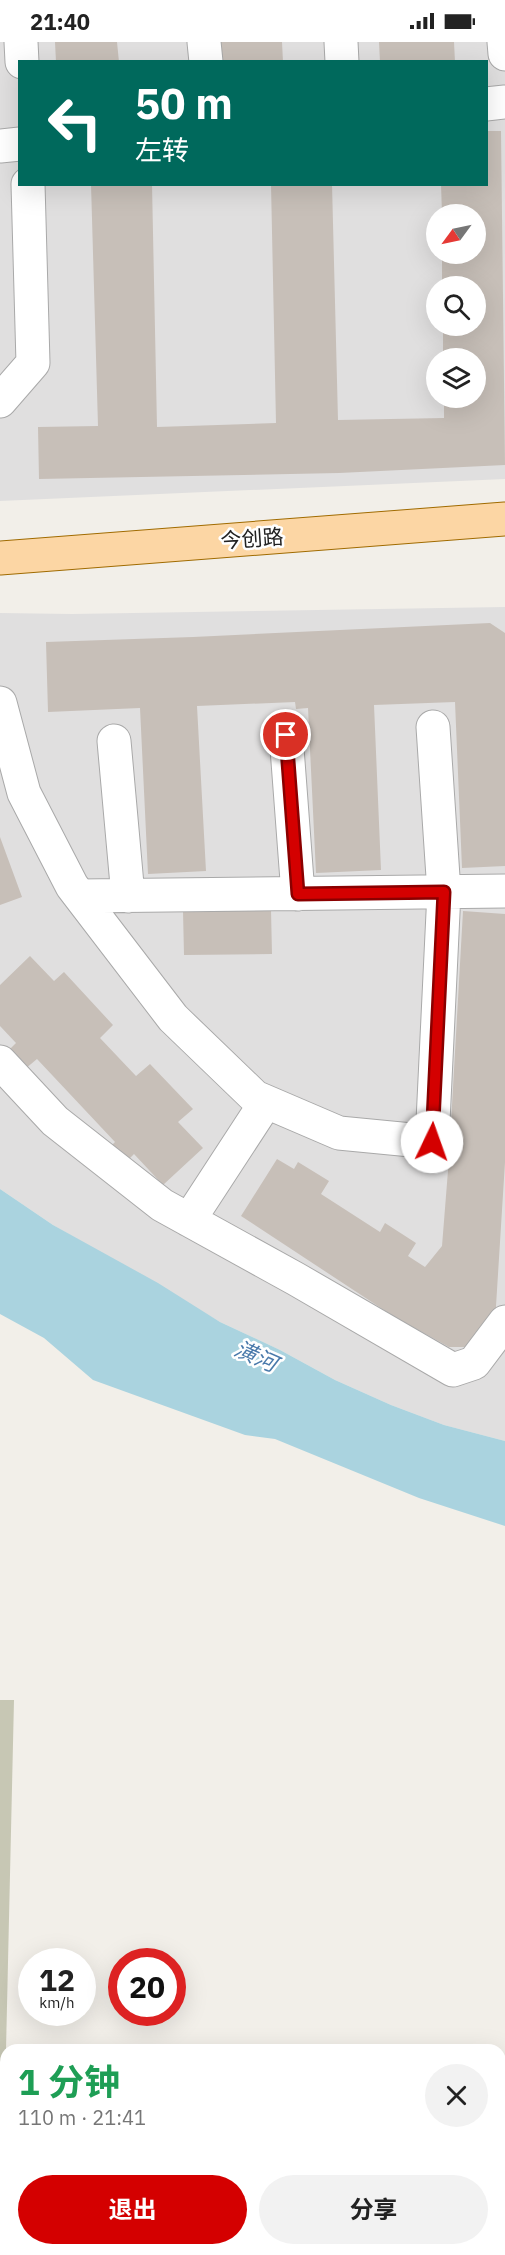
<!DOCTYPE html>
<html lang="zh">
<meta charset="utf-8">
<style>
body{margin:0;font-family:"IBM Plex Sans","Noto Sans SC",sans-serif;background:#f2f2f2;color:#222;height:100vh;display:flex;flex-direction:column;font-size:22px;white-space:nowrap}
*{box-sizing:border-box;margin:0}
p{font-size:20px;color:#767676}
.icon{flex:none;width:33px;height:33px;fill:none;stroke:currentColor;stroke-width:2;stroke-linecap:round;stroke-linejoin:round}
.map{position:relative;flex:1;overflow:hidden}
.sheet{position:absolute;left:0px;top:2002px;width:506px;height:212px;display:flex;flex-direction:column;background:#fff;border-radius:18px 18px 0 0;box-shadow:0 6px 24px #0002}
.sheet>*{flex:none}
.banner{position:absolute;left:18px;top:18px;width:470px;height:126px;border-radius:0px;box-shadow:0 6px 24px #0002;background:#00695c;color:#fff;overflow:hidden}
.needle{width:39px;rotate:237deg}
.tools{position:absolute;left:426px;top:162px;display:grid;gap:12px}
.tools a{display:grid;place-items:center;width:60px;height:60px;border-radius:50%;background:#fff;box-shadow:0 6px 24px #0002;font-size:30px}
.speed{position:absolute;left:18px;top:1906px;display:flex;gap:12px;font-size:30px;font-weight:700;text-align:center}
.speed>*{display:grid;place-content:center;width:78px;height:78px;border-radius:50%;background:#fff;box-shadow:0 6px 24px #0002;line-height:1}
.speed small{font-size:15px;font-weight:400}
.speed .limit{border:9px solid #d22;background:#fff;color:#111}
.pin{position:absolute;display:grid;place-items:center;width:51px;height:51px;color:#fff;margin:-26px;border:3px solid #fff;border-radius:50%;box-shadow:0 2px 6px #0007}
.me{position:absolute;width:66px;margin:-33px;rotate:3deg;stroke-linejoin:round;filter:drop-shadow(0 0 4px #0008)}
.turn{display:flex;align-items:center;gap:21px;height:126px;padding:0 18px;font-size:27px}
.turn .icon{width:78px;height:78px;stroke-width:2.5}
.turn b{display:block;font-size:42px;line-height:51px}
.round{display:grid;place-items:center;flex:none;width:63px;height:63px;border-radius:32px;background:#f2f2f2}
.head{display:flex;align-items:center;justify-content:space-between;height:102px;padding:0 18px}
h1{font-size:36px;font-weight:700;line-height:45px;color:#1e9e55}
.action{display:flex;gap:12px;margin-top:auto;padding:12px 18px}
.action a{flex:1;height:69px;border-radius:36px;background:#d40000;color:#fff;font-size:24px;font-weight:700;line-height:69px;text-align:center}
.action a+a{background:#f2f2f2;color:#222}
.status{display:flex;justify-content:space-between;align-items:center;height:42px;padding:0 30px;background:#fff;direction:ltr}
.status svg{height:16px;fill:currentColor}
.map>svg:first-child{display:block}
.residential{fill:#e0dfdf;fill-rule:evenodd}
.construction{fill:#c7c7b4}
.water{fill:#aad3df}
.building{fill:#c7bfb8}
.lines{fill:none;stroke-linecap:round;stroke-linejoin:round}
.minor-casing{stroke:#a9a9a9;stroke-width:35}
.major-casing{stroke:#a06b00;stroke-width:35}
.minor{stroke:#fff;stroke-width:33}
.major{stroke:#fcd6a4;stroke-width:33}
.route-casing{stroke:#8a0000;stroke-width:15}
.route{stroke:#d40000;stroke-width:10}
.labels{text-anchor:middle;stroke-width:5;stroke-linejoin:round;paint-order:stroke}
.street-label{font-size:21px;fill:#222;stroke:#fff}
.water-label{font-size:22px;font-style:italic;fill:#4a7aab;stroke:#fff}
</style>
<div class="status"><b>21:40</b><svg viewBox="0 0 49 12"><path d="M0 12V9h3v3zM5 12V6h3v6zM10 12V3h3v9zM15 12V0h3v12zM26 1h20v11H26zM47 4h2v5h-2z"/></svg></div>
<div class="map">
<svg width="505" height="2213" viewBox="0 0 505 2213">
<rect width="100%" height="100%" fill="#f2efe9"/>
<!-- residential -->
<path class="residential" d="M0,0H505V437L0,459ZM20,20H486V142H20ZM436,172H476V212H436ZM436,244H476V284H436ZM436,316H476V356H436Z
M505,565V1399L444,1383L391,1363L335,1338L280,1308L220,1280L53,1183L0,1147V571L72,572Z"/>
<!-- construction -->
<path class="construction" d="M0,1658H14L6,2008V2208H427V2213H0Z"/>
<!-- water -->
<path class="water" d="M0,1147L53,1183L158,1241L220,1280L280,1308L335,1338L391,1363L444,1383L505,1399V1484L419,1456L275,1397L245,1393L93,1338L44,1296L0,1272Z"/>
<!-- building -->
<path class="building" d="M55,0H117L119,20H56Z
M215,0H282L283,20H216Z
M379,0H454L455,20H380Z
M486,89H501L505,423L339,431L39,437L38,385L98,384L91,142H152L157,385L276,381L271,142H332L338,378L444,376V356H476V316H443V284H476V244H442V212H476V172H442L441,142H486Z
M490,581L505,591V824L462,826L455,660L374,663L381,828L316,831L308,666L296,667L295,660L197,664L206,829L148,832L140,666L48,670L46,600L193,595Z
M0,795L22,855L0,863Z
M271,868L272,912L184,913L183,869Z
M463,869L505,872V1120L495,1280L469,1305H449L393,1274L241,1174L277,1117L294,1127L298,1120L329,1139L321,1152L380,1190L385,1181L416,1201L408,1214L425,1225L442,1204L449,1116Z
M30,914L54,939L64,930L113,983L100,996L136,1034L150,1022L193,1067L178,1080L203,1106L163,1143L134,1112L124,1122L109,1106L115,1100L37,1017L25,1027L8,1009L16,1001L0,984V943Z"/>
<g class="lines">
<!-- minor casing -->
<g class="minor-casing">
<path id="minor" d="M21,0L22,20
M204,0L206,20
M341,0L342,20
M504,0L505,12
M486,62L505,60
M0,104L20,102
M0,359L33,321L28,142
M0,661L24,751L72,844L173,976L255,1055L339,1091L432,1100L444,850L433,685
M286,693L298,852
M114,699L128,854
M80,854L505,849
M0,1020L55,1079L162,1163L296,1237L453,1328L474,1321L505,1280
M189,1178L266,1060"/>
</g>
<!-- major casing -->
<g class="major-casing">
<path id="major" d="M0,516L505,477"/>
</g>
<!-- minor -->
<use href="#minor" class="minor"/>
<!-- major -->
<use href="#major" class="major"/>
</g>
<g class="lines">
<!-- route casing -->
<g class="route-casing">
<path id="route" d="M286,693L298,852L444,850L432,1100"/>
</g>
<!-- route -->
<use href="#route" class="route"/>
</g>
<g class="labels">
<!-- street labels -->
<g class="street-label">
<text transform="translate(252 497) rotate(-4)" y="7">今创路</text>
</g>
<!-- water labels -->
<g class="water-label">
<text transform="translate(256 1314) rotate(24)" y="8">潢河</text>
</g>
</g>
</svg>
<div class="tools">
<a><svg class="needle" viewBox="-14 -14 28 28"><path d="M0-13l5 13h-10z" fill="#e53935"/><path d="M0 13l5-13h-10z" fill="#767676"/></svg></a>
<a><svg class="icon" aria-label="search" viewBox="0 0 24 24"><circle cx="10" cy="10" r="6"/><path d="M15 15l6 6"/></svg></a>
<a><svg class="icon" aria-label="layers" viewBox="0 0 24 24"><path d="M12 4l9 5-9 5-9-5zM3 14l9 5 9-5"/></svg></a>
</div>
<div class="speed"><div>12<small>km/h</small></div><div class="limit">20</div></div>
<div class="pin" style="left:286px;top:693px;background:#d93025"><svg class="icon" aria-label="arrive" viewBox="0 0 24 24"><path d="M6 21V4h12l-3 4 3 4H6"/></svg></div>
<svg class="me" style="left:432px;top:1100px" viewBox="-20 -20 40 40"><circle r="19" fill="#fff"/><path d="M0-13L10 11 0 6-10 11z" fill="#d40000"/></svg>
<div class="banner">
<div class="turn"><svg class="icon" aria-label="left" viewBox="0 0 24 24"><path d="M17 20v-9H6M10 6l-5 5 5 5"/></svg><div><b>50 m</b>左转</div></div>
</div>
<section class="sheet">
<div class="head"><div><h1>1 分钟</h1><p>110 m · 21:41</p></div><a class="round"><svg class="icon" aria-label="close" viewBox="0 0 24 24"><path d="M6 6l12 12M18 6L6 18"/></svg></a></div>
<div class="action"><a>退出</a><a>分享</a></div>
</section>
</div>
